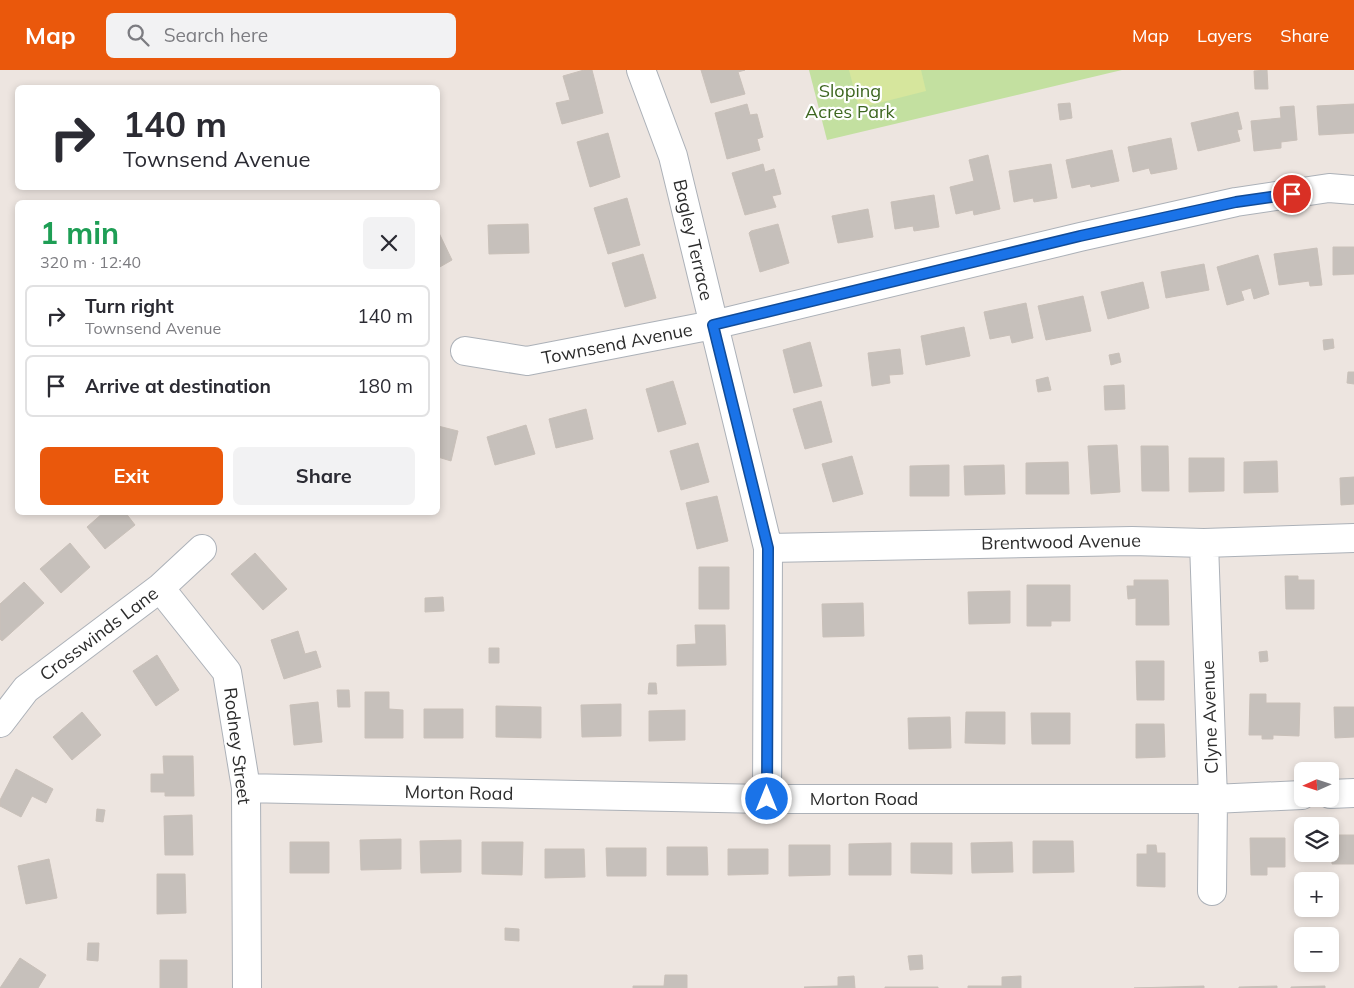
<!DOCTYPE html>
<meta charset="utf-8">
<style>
body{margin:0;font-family:Mulish,sans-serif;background:#f2f2f3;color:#2b2b33;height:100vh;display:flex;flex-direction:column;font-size:19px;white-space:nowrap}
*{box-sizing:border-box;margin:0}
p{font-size:16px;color:#7c7c81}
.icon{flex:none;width:28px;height:28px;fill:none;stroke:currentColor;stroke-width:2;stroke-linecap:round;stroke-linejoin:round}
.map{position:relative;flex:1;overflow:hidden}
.details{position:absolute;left:15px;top:130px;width:425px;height:315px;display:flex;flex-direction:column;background:#fff;border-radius:8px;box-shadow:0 2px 8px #0003}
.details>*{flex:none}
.guide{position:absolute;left:15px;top:15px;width:425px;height:105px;border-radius:8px;box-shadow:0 2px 8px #0003;background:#fff;color:#2b2b33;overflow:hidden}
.needle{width:32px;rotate:267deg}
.fabs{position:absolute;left:1294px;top:692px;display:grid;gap:10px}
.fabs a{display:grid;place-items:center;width:45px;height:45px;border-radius:8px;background:#fff;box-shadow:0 2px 8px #0003;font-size:25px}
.pin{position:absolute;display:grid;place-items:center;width:42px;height:42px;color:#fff;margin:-21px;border:2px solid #fff;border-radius:50%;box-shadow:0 1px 5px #0007}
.me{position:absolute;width:55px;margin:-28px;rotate:0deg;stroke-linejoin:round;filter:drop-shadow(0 0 4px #0008)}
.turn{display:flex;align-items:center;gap:18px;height:105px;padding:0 25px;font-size:22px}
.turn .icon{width:65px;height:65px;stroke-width:2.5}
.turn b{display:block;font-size:35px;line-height:42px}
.round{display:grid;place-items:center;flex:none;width:52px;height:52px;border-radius:8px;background:#f2f2f3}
.overview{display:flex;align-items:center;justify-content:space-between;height:85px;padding:0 25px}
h1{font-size:30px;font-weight:700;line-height:38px;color:#1e9e55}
.action{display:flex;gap:10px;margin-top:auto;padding:10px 25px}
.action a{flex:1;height:58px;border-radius:8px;background:#ea580c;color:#fff;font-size:20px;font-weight:700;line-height:58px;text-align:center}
.action a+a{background:#f2f2f3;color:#2b2b33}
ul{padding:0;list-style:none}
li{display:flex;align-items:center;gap:15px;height:62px;margin:0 10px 8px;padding:0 15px;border:2px solid #e1e1e2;border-radius:8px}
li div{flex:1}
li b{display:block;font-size:19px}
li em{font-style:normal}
header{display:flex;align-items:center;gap:30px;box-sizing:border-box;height:70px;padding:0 25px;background:#ea580c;color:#fff}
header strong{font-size:24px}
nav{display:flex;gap:28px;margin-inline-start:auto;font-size:18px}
.search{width:350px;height:45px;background:#f2f2f3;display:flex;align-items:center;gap:12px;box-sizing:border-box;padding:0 18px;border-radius:8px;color:#7c7c81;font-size:19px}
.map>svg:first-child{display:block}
.green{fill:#c3e0a0}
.pitch{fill:#d6e69d}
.building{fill:#c6c0bb;stroke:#c9c0b9}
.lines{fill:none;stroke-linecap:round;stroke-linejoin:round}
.minor-casing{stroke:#acb1b8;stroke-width:30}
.minor{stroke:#fff;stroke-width:28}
.route-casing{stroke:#114b97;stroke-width:12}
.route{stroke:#1a73e8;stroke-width:9}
.labels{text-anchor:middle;stroke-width:4.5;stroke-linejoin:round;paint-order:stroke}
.park-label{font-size:18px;fill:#3d6620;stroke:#fff}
.street-label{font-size:18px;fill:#2c2c2c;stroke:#fff}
</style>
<header>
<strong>Map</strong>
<div class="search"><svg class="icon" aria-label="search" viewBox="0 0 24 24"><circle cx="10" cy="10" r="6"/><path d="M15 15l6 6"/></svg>Search here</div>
<nav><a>Map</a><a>Layers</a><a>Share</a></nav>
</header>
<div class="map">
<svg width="1354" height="918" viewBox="0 0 1354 918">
<rect width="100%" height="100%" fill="#ede5e0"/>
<!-- green -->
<path class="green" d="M809,0H1122L827,70Z"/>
<!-- pitch -->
<path class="pitch" d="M849,0H921L926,21L859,38Z"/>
<!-- building -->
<path class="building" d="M584,0H592L603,43L562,54L556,33L570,30L563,6Z
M701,0H745L738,2L745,24L711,33Z
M1267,0L1268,19H1255L1254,1Z
M1070,33L1072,48L1060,50L1058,34Z
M747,34L750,45L757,44L763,67L757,69L760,80L727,89L715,43Z
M1354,34V63L1319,65L1317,36Z
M1294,36L1297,70L1281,72V78L1254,81L1251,51L1281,48L1280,37Z
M1238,42L1242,59L1237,60L1240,71L1198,81L1191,53Z
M608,63L620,107L590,117L577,72Z
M1171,68L1177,99L1151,104L1149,98L1133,102L1128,77Z
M1112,80L1119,111L1091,117L1090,114L1072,118L1066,90Z
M988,85L1000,139L974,145L973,140L956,144L950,117L974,111L969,90Z
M763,94L765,102L774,99L781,124L772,126L776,137L745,145L732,103Z
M1051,94L1057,128L1034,132L1033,128L1014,132L1009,101Z
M934,125L939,157L914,161L913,156L895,159L891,132Z
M627,128L640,175L608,184L594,138Z
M868,139L873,167L838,173L832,146Z
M528,154L529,183L489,184L488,155Z
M778,154L789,193L760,202L749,163L751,161Z
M439,163L452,190L438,198V164Z
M1333,177H1354V204L1333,205Z
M1317,178L1322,215L1310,216L1309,211L1279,215L1274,184Z
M643,184L656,228L625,237L612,193Z
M1258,185L1269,224L1254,229L1251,218L1241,221L1244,230L1227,235L1217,197Z
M1204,194L1209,220L1166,228L1161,202Z
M1143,212L1149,238L1108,249L1101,222Z
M1083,226L1091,261L1046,270L1038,236Z
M1026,233L1033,268L1012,273L1010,265L990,269L984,242Z
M964,257L970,286L926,295L921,266Z
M1333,269L1334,278L1324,280L1323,270Z
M810,272L822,316L794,323L783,280Z
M900,279L903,304L889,305L890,313L872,316L868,283Z
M1119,283L1121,292L1111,295L1109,285Z
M1348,302H1354V314L1347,313Z
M1048,307L1051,320L1038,322L1036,310Z
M673,311L686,354L658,362L646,319Z
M1124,315L1125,339L1105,340L1104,316Z
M821,331L832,372L805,379L793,339Z
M586,339L593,369L556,378L549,349Z
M526,355L535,384L495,395L487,367Z
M438,356L458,361L451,391L438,387Z
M698,373L709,412L681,420L670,381Z
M1117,375L1120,422L1091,424L1088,376Z
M1141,376H1168L1169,421H1142Z
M852,386L863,424L833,432L822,394Z
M1189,388H1224V421L1189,422Z
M1277,391L1278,422L1244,423V392Z
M1068,392L1069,424H1026V393Z
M949,395V426H910V396Z
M1004,395L1005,424L965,425L964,396Z
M1354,407V434L1341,435L1340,408Z
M717,426L728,471L697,479L686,433Z
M104,442H125L135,455L105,479L87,457Z
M70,473L90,497L61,523L40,499Z
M255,483L287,519L263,540L231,504Z
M699,497H729V539H699Z
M1285,506H1298V510H1314V539H1286Z
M1134,510H1168L1169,555H1136V528L1128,529L1127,516H1134Z
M24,512L44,533L2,571L0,569V534Z
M1027,515H1070V551H1051V556H1027Z
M1010,521V553L969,554L968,522Z
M443,527L444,541L425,542V528Z
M863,533L864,566L823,567L822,534Z
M695,555H725L726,595L677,596V575L696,574Z
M298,561L305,584L316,581L321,597L284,609L271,570Z
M489,578H499V593H489Z
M1267,581L1268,591L1260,592L1259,582Z
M157,585L179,620L156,636L133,601Z
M1136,591H1164V630H1137Z
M649,613H656L657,624H648Z
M337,620H349L350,637H338Z
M365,622H389V639L403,640V668H365Z
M1250,624H1266V633H1300L1299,666L1273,665V669H1262V665H1249Z
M318,632L322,672L294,675L290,635Z
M621,634V666L582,667L581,635Z
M496,636L541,637V668L496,667Z
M1334,637H1354V667L1335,668Z
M424,639H463V668H424Z
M685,640V670L649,671V641Z
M82,642L101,665L72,690L53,667Z
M966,642H1005V674L965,673Z
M1031,643H1070V674H1032Z
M950,647L951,678L909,679L908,648Z
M1136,654H1164L1165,687L1136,688Z
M163,686H193L194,726H165V722H151V704H164Z
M16,699L53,719L46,733L32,726L21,747L0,736V730Z
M97,739L105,740L103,752L96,751Z
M192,745L193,785H165L164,746Z
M1332,765H1354V794H1332Z
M1250,768H1285V797H1267V805H1251Z
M401,769V799L361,800L360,770Z
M461,770V802L421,803L420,771Z
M1033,771H1073L1074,802L1033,803Z
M290,772H329V803H290Z
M482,772H523L522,805L482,804Z
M1012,772L1013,802L972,803L971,773Z
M891,773V805H849V774Z
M911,773H952V804L911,803Z
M789,775H830V805L789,806Z
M1147,775H1156L1157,783H1165V817L1137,816V784H1147Z
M667,777H707L708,805H667Z
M606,778H646V806H607Z
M545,779H584L585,807L545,808Z
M728,779H768V804L728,805Z
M49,789L57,828L26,834L18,796Z
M157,804H185L186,843L157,844Z
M505,858L519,859V871L505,870Z
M88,873H99L98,891L87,890Z
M922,885L923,899L910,900L908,886Z
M20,888L46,905L38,918H0Z
M160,890H187V918H160Z
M665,905H687V918H633V916H664Z
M854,906L855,918H805L804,917L838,916V907Z
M1021,906V918H968V916H1002V907Z
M1204,916V918H1134Z
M1277,916V918H1239V917Z
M1325,916V918H1291V917Z
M885,917H938V918H885Z"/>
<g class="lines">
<!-- minor casing -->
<g class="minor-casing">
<path id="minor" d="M641,0L673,86L768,478L767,729
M465,281L527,291L713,255L1080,167L1236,132L1329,118L1354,120
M1204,473L1213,729L1212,821
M768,478L1132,471L1204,473L1354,468
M160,518L227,602L246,718L247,918
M0,653L26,619L160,518L202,479
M246,718L767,729H1213L1302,725
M1330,724L1354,723"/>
</g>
<!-- minor -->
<use href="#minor" class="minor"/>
</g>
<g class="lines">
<!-- route casing -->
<g class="route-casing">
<path id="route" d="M767,729L768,478L713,255L1080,166L1236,132L1292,124"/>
</g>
<!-- route -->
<use href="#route" class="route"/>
</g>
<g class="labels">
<!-- park labels -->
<g class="park-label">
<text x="850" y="27">Sloping<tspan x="850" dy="21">Acres Park</tspan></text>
</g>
<!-- street labels -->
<g class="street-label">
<text transform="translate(693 170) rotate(77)" y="6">Bagley Terrace</text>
<text transform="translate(617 274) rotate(-11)" y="6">Townsend Avenue</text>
<text transform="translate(1061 472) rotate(-1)" y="6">Brentwood Avenue</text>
<text transform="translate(99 564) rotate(-37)" y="6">Crosswinds Lane</text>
<text transform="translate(1210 647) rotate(-92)" y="6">Clyne Avenue</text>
<text transform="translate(237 676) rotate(83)" y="6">Rodney Street</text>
<text transform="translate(459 723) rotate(1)" y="6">Morton Road</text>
<text x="864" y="735">Morton Road</text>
</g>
</g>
</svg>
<div class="fabs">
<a><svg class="needle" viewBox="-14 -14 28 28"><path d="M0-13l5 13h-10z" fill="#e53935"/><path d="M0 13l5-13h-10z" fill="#7c7c81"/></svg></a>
<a><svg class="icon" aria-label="layers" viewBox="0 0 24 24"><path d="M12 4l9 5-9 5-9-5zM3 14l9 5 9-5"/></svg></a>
<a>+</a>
<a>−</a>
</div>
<div class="pin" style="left:1292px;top:124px;background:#d93025"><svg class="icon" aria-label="arrive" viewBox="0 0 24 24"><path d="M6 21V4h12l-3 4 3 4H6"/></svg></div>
<svg class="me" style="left:767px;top:729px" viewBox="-20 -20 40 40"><circle r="17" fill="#1a73e8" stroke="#fff" stroke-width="3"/><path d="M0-11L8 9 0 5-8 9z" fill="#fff"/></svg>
<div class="guide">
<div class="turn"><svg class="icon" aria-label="right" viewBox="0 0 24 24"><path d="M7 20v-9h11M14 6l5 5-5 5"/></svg><div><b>140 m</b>Townsend Avenue</div></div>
</div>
<section class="details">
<div class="overview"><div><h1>1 min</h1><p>320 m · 12:40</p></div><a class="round"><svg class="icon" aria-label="close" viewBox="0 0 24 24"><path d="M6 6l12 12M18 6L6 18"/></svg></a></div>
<ul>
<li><svg class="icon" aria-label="right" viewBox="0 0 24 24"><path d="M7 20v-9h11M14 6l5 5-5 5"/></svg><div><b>Turn right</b><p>Townsend Avenue</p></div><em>140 m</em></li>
<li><svg class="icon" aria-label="arrive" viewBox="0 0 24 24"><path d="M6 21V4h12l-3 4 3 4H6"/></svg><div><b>Arrive at destination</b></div><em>180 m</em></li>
</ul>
<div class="action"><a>Exit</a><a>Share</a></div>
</section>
</div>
